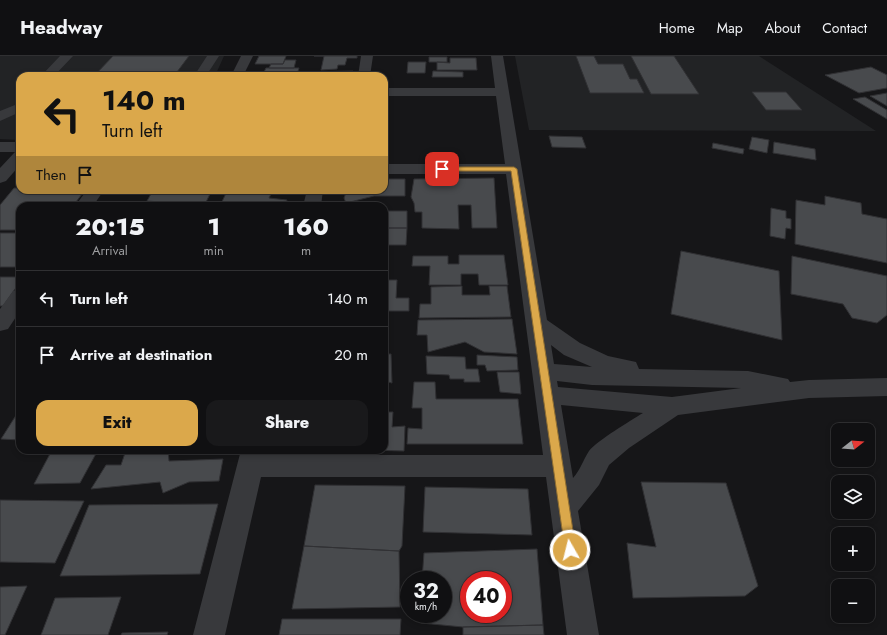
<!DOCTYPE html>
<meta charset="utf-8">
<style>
body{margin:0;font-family:Jost,sans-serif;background:#19191b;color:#f1f3f6;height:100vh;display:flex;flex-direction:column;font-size:15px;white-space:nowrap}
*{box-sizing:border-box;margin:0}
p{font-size:13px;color:#9c9d9f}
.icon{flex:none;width:22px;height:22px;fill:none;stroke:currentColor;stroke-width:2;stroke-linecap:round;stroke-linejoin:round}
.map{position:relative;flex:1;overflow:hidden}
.side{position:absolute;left:16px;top:146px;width:372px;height:252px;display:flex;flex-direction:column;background:#101012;border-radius:12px;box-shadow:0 2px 6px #0003,0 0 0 1px #303032}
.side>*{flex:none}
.guide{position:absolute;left:16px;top:16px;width:372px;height:122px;border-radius:12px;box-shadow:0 2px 6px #0003,0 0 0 1px #303032;background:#dba84b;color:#111;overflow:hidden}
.needle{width:26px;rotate:73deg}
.buttons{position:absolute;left:831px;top:367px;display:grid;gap:8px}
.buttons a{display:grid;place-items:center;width:44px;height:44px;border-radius:8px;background:#101012;box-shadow:0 2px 6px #0003,0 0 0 1px #303032;font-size:20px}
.speed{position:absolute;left:400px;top:515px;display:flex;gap:8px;font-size:20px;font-weight:700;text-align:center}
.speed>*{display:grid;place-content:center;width:52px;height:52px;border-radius:50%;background:#101012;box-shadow:0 2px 6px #0003,0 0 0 1px #303032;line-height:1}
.speed small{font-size:10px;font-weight:400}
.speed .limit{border:6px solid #d22;background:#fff;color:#111}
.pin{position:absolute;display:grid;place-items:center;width:34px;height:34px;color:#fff;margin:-17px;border-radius:8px;box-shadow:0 2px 6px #0006}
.me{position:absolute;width:44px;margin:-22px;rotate:352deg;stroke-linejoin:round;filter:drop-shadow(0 0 3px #0008)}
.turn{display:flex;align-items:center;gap:14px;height:84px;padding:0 20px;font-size:18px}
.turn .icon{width:52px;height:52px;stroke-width:2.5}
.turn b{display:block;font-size:28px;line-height:34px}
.then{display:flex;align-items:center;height:38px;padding:0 20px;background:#0003;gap:8px;font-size:15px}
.eta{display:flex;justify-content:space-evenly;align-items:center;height:68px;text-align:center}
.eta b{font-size:24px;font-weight:800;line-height:28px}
.cta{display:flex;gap:8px;margin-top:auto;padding:8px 20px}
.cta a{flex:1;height:46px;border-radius:12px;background:#dba84b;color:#111;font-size:16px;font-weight:800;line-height:46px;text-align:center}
.cta a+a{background:#19191b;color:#f1f3f6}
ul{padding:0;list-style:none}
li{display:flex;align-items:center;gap:12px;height:56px;padding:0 20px;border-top:1px solid #303032}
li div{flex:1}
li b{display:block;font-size:15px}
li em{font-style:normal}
header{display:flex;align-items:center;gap:24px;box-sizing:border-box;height:56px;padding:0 20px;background:#101012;border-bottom:1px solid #303032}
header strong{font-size:19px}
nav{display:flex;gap:22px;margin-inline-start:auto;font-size:14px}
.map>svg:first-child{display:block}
.built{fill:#222325}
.building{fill:#484a4d;stroke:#313134;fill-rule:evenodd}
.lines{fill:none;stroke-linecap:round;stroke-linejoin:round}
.minor{fill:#38393c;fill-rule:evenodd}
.route{fill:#dba84b;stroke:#8e6d31}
</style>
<header>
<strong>Headway</strong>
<nav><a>Home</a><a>Map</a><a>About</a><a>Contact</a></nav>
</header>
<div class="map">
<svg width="887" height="579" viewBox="0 0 887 579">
<rect width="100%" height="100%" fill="#161618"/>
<!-- built -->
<path class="built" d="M0,0H224L215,20H20V84L0,83Z
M515,0H759L876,75L529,74Z"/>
<!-- building -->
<path class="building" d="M113,0H189L174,20H94Z
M259,0H286L283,8H255Z
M314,0H357V2H347L345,9H338L337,13L321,14L324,0Z
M576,0H594L598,8H623L630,23H637L644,37H590Z
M631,0H674L699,38H651Z
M429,1H447V6H429Z
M450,2H476L477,14H437V6L450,7Z
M285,4H296L294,12H269L271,8H283Z
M408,6H426L425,17H407Z
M871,11L887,19V32L859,37L825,19Z
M266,12H299L297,18H263Z
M353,15L352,20H303L305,16Z
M433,15L463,16V21H432Z
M752,36H786L802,54H766Z
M887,37V50L870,40Z
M865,41L887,54V63L853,43Z
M549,80L582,81L586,92L552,91Z
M752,81L769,84L767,97L749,93Z
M774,86L815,93L816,104L773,97Z
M713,87L744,93L743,98L712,92Z
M494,122L497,172H472L471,149H458L459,173L422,172V156H415L414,147L411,141L414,123Z
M384,123H405V140H374L346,147L344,142L347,134H384Z
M14,132H20V134H85L73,150H20V174H0V149Z
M201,134H221L220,136H200Z
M230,134H287L286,137L271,138L269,142L287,144L285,150H220L227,135Z
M152,136L210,138L204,150H159L161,146L147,145Z
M825,140L861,147L862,158L887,163V207L795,188L796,144L825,149Z
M771,152L786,155V162L791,163V173L786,172L785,183L770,180Z
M384,155H407V172H384Z
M384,172H407L406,189H384Z
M0,177H20V211H0Z
M681,195L779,215L782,284L671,258Z
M459,199H504L508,229H479L478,218H461V229H429L430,210H412L413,200H448V208H459Z
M792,200L887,220V259L877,267L852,262L843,248L791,238Z
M0,221H20V226L3,250H0Z
M384,224H397L396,242H409V255H384Z
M462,230V239H490L489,230H507L511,261L419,262L420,248H431V231Z
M512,263L517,298L484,296L465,286L428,296L427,279H417L418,264Z
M384,298H391L392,327L384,325Z
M477,299L517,301L518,314L487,315L485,309H477Z
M426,300L465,301L466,313H478L480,326H464V323H450L449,319L427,318Z
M497,316H519L521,338L500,336Z
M414,326H435L436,343H518L523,388H407L408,372L422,373V352H412Z
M20,353V384L1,383Z
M384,356H393L392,371L405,370L404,395L369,394H384Z
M52,394H98L80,427L34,428Z
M126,394H168L169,405L223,403L219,425L189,426L163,437L160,426L91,433L106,409H121Z
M641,426L726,427L758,530L745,540L633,542L627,487L656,491Z
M315,429L405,430L402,490L399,495L304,490Z
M425,431L528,433L532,479L423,476Z
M0,444L84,445L55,507L0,506Z
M218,448L200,518L60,520L89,449Z
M304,490L399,495L400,551L292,553Z
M537,493L543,569L463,571L421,567V558H443V524H422L424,497ZM469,524H503V558H469Z
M27,530L5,579H0V531Z
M121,541L108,579H41L55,542Z
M282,563H401L400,579H279Z
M543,569L544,579H463V571Z
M168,576L167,579H121L122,577Z"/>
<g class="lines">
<!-- minor -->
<path class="minor" d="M60,0H73L54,20H41Z
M207,0H219L206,20H194Z
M241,0H253L243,20H231Z
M361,0H373L370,20H358Z
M491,0H503L547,264L580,287L608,300L636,306L639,313L748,315L788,323L790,326L809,324L887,322V340L809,342L678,359L629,392L609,409L599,429L578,455L599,579H567L546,421H261L225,579H193L241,394H267L266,399H543L506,118H384V108H505L496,40H384V32H495ZM551,289L564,299L592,311L554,308ZM557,325L592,329L741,332L672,341L558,331ZM561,349L643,357C630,365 598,384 589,395C583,404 581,413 573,422Z
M20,47V56L0,65V55Z
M0,86H20V109L6,125L0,127V112L15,96H0Z
M87,134H104L93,150H75Z
M307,134H323L321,150H303Z
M20,233V255L8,273L0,275V253L13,235Z"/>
</g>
<!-- route -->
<path class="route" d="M514,111L517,113L576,494L575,498L570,500L566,498L565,494L511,115H442L438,113L442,111Z"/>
</svg>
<div class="buttons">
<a><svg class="needle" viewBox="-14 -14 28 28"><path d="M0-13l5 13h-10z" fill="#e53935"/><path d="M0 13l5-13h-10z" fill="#9c9d9f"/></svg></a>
<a><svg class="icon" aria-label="layers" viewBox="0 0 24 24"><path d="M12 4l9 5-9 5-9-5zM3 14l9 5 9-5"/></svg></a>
<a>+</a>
<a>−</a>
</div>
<div class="speed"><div>32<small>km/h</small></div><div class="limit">40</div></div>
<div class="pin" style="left:442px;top:113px;background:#d93025"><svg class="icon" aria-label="arrive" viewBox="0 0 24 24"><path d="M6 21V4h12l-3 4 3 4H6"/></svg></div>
<svg class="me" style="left:570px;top:494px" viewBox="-20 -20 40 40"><circle r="17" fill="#dba84b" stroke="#fff" stroke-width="3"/><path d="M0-11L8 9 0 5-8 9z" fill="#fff"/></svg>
<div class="guide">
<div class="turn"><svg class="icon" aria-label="left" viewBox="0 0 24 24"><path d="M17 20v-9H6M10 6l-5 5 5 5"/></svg><div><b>140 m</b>Turn left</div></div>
<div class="then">Then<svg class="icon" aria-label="arrive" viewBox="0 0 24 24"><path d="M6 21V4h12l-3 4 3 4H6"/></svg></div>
</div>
<section class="side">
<div class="eta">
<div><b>20:15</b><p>Arrival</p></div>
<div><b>1</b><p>min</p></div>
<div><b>160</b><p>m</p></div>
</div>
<ul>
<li><svg class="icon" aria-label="left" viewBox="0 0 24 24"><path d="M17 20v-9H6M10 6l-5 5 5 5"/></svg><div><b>Turn left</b></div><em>140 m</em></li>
<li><svg class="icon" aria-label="arrive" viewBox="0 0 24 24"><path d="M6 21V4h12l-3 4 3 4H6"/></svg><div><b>Arrive at destination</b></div><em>20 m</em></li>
</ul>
<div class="cta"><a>Exit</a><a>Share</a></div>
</section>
</div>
